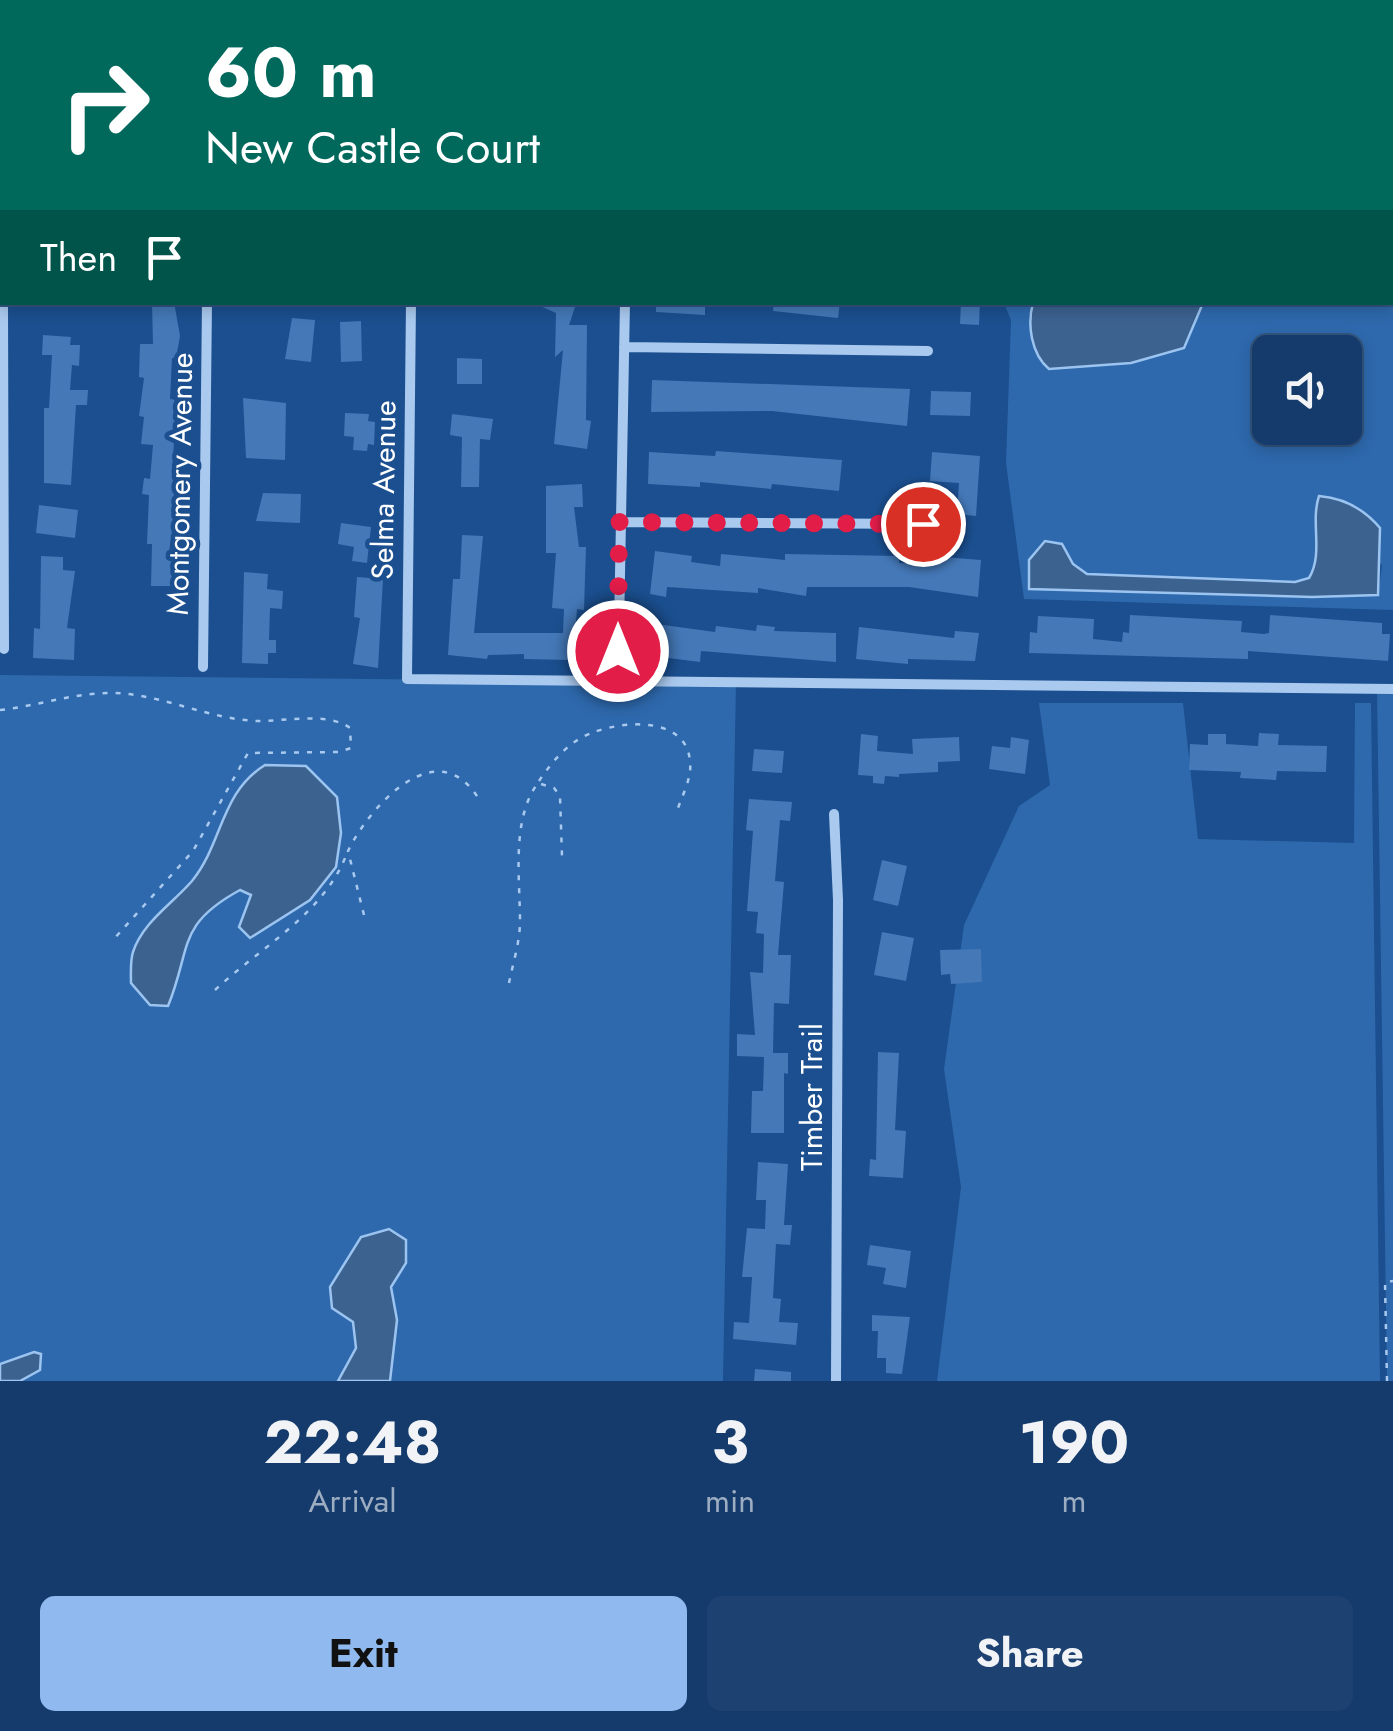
<!DOCTYPE html>
<style>
body{margin:0;font-family:Jost,sans-serif;background:#1d4271;color:#f1f3f6;height:100vh;display:flex;flex-direction:column;font-size:38px;white-space:nowrap}
*{box-sizing:border-box;margin:0}
p{font-size:32px;color:#9dadc1}
.icon{flex:none;width:55px;height:55px;fill:none;stroke:currentColor;stroke-width:2;stroke-linecap:round;stroke-linejoin:round}
.map{position:relative;height:1381px;overflow:hidden}
.panel{display:flex;flex-direction:column;background:#143b6b;flex:1}
.panel>*{flex:none}
.guide{position:absolute;left:0px;top:0px;width:1395px;height:305px;box-shadow:0 5px 15px #0003,0 0 0 2px #33557e;background:#00695c;color:#fff;overflow:hidden}
.fabs{position:absolute;left:1252px;top:335px;display:grid;gap:20px}
.fabs a{display:grid;place-items:center;width:110px;height:110px;border-radius:15px;background:#143b6b;box-shadow:0 5px 15px #0003,0 0 0 2px #33557e;font-size:50px}
.pin{position:absolute;display:grid;place-items:center;width:85px;height:85px;color:#fff;margin:-42px;border:5px solid #fff;border-radius:50%;box-shadow:0 2px 10px #0007}
.me{position:absolute;width:110px;margin:-55px;rotate:0deg;stroke-linejoin:round;filter:drop-shadow(0 0 8px #0008)}
.turn{display:flex;align-items:center;gap:35px;height:210px;padding:0 40px;font-size:45px}
.turn .icon{width:130px;height:130px;stroke-width:2.5}
.turn b{display:block;font-size:70px;line-height:85px}
.then{display:flex;align-items:center;height:95px;padding:0 40px;background:#0003;gap:20px;font-size:38px}
.eta{display:flex;justify-content:space-evenly;align-items:center;height:170px;text-align:center}
.eta b{font-size:60px;font-weight:700;line-height:70px}
.cta{display:flex;gap:20px;margin-top:auto;padding:20px 40px}
.cta a{flex:1;height:115px;border-radius:15px;background:#90b9f0;color:#111;font-size:40px;font-weight:700;line-height:115px;text-align:center}
.cta a+a{background:#1d4271;color:#f1f3f6}
.map>svg:first-child{display:block}
.green{fill:#2e69ad;fill-rule:evenodd}
.water{fill:#3c6290;stroke:#9cc4f0;stroke-width:2.5}
.building{fill:#4478b7}
.lines{fill:none;stroke-linecap:round;stroke-linejoin:round}
.path{stroke:#a9c9ee;stroke-width:2.5;stroke-dasharray:5 8;stroke-linecap:butt}
.service{stroke:#a9c9ee;stroke-width:6}
.minor{stroke:#a9c9ee;stroke-width:10}
.route{stroke:#e11d48;stroke-width:18;stroke-dasharray:0 32.4}
.labels{text-anchor:middle;stroke-width:9;stroke-linejoin:round;paint-order:stroke}
.street-label{font-size:30px;fill:#fff;stroke:#1b4f8f}
</style>
<div class="map">
<svg width="1393" height="1381" viewBox="0 0 1393 1381">
<rect width="100%" height="100%" fill="#1b4f8f"/>
<!-- green -->
<path class="green" d="M983,0H1393V610L1024,599L1006,463L1011,320L1004,303H1033L1029,317L1033,345L1183,348L1203,303L1392,302V2ZM1270,352H1345V428H1270ZM1315,509L1382,565L1378,595L1312,597L1029,589L1062,544L1073,564L1087,574L1295,582L1309,578L1317,554Z
M0,675L736,683L723,1381H0Z
M1377,689H1393V1381H1387Z
M1039,703H1183L1198,839L1354,843L1355,703H1371L1380,1381H937L961,1187L944,1069L964,925L1019,806L1050,785Z"/>
<!-- water -->
<path class="water" d="M1033,303V302L1203,303L1184,348L1131,363L1049,369C1031,354 1027,324 1033,303Z
M1319,496C1344,498 1364,509 1380,528L1378,595L1312,597L1029,589V560L1045,541L1062,544L1073,564L1087,574L1295,582L1309,578C1324,553 1310,523 1319,496Z
M265,765L306,766L337,797L341,833L336,867L310,900L250,938L239,927L251,895L240,890C176,925 192,947 168,1006L150,1005L131,983C131,974 130,961 133,952C143,922 172,904 192,881C223,843 220,793 265,765Z
M389,1229L406,1240V1263L391,1287L397,1320L390,1381H338L356,1348L353,1322L332,1308L330,1287L361,1237Z
M34,1352L41,1354L40,1370L20,1381H0V1364Z"/>
<!-- building -->
<path class="building" d="M174,302L180,336L176,358H172L170,399L177,400L172,471H177L175,511L169,552H174L173,586H151L152,544H147L149,495L142,494L144,478L150,479L153,445L141,444L144,417L139,416L144,378L139,377L140,344H153L152,303Z
M531,302L575,307L569,325H587L586,420L591,421L587,449L554,444L563,350L555,357L556,313Z
M656,302H705V315L656,312Z
M774,302H840L838,318L773,311Z
M961,302H980L979,325L960,324Z
M292,318L315,320L311,362L285,359Z
M361,321L362,361L341,362L340,322Z
M43,335L71,337L70,345H80L79,366L72,365L70,390H88L87,405H76L71,485L44,483V408H49L52,355H42Z
M457,358L482,359V384H457Z
M652,380L910,389L907,426L772,411L651,412Z
M931,391L971,392L970,416L930,415Z
M243,398L286,403L285,460L246,458Z
M345,413L369,414L368,421L375,422L374,445L368,444L367,451L353,450L354,437L344,436Z
M452,414L493,419L490,440L480,439L479,487H461L462,437L450,435Z
M716,451L842,460L839,491L772,484L771,489L700,482V487L648,484L649,452L715,456Z
M932,452L980,456L976,516L957,514L959,483L930,481Z
M582,484L583,507H574L579,547H586L584,610L577,609L575,634L584,635L583,655L571,654L570,660L524,659V654L488,655L487,659L448,655L453,579H460L462,535L483,536L474,633H563L564,609L552,608L556,553H546V486Z
M263,493L301,494L300,523L256,521Z
M39,505L78,510L75,538L36,533Z
M341,523L371,527L367,563L352,561L354,547L338,544Z
M655,551L692,556L691,562L720,566L721,554L785,560V554L899,556V563L929,564L930,556L981,560L978,597L909,587H807L806,596L758,588V593L667,587L666,597L650,594Z
M41,556L63,557V570L75,571L67,628L75,629L74,660L33,658L34,628L40,629Z
M244,572L268,574L267,589L283,591L282,609L270,608L269,640H276V653H268V664L242,663Z
M357,577L383,579L378,668L353,664L360,618L354,617Z
M1130,615L1242,621L1241,632L1264,634L1269,633L1270,615L1382,623V634H1390L1388,661L1248,651V659L1029,653L1030,632L1037,633L1038,616L1094,619L1093,639L1122,642L1123,632L1129,633Z
M649,623L715,632L716,626L756,631L757,625L775,627L774,631L836,633V662L701,651L700,662L645,655Z
M859,627L954,638L955,631L979,633L975,661L908,659V664L856,659Z
M1259,733L1279,734L1278,745L1327,746L1326,772L1277,771L1276,780L1240,778L1241,772L1189,770L1190,744L1208,745V734H1226V744L1258,746Z
M861,734L878,736L877,751L913,754L912,739L959,737L960,761L938,762V772L899,774V777L885,776L884,784L873,783V776L858,775Z
M1011,737L1029,740L1025,774L989,769L992,746L1010,748Z
M754,749L784,751L782,773L752,771Z
M749,799L792,802L790,821L780,820L775,881L784,882L778,955H791L789,1004L774,1003L773,1053H788V1074L784,1073V1133H751L752,1091H763L764,1057L737,1056V1034L755,1035L750,972L763,973L764,934L756,933L758,912L747,911L753,831L746,830Z
M882,860L907,866L898,906L873,900Z
M882,932L914,938L906,981L874,975Z
M981,949L982,982L951,984L950,974L941,975L940,950Z
M878,1052L899,1053L895,1130L906,1131L903,1178L869,1176L870,1159L876,1160Z
M758,1162L788,1164L784,1225H792L790,1245L776,1244L773,1298L781,1299L779,1322L798,1323L796,1345L733,1339L734,1322L749,1323L752,1277H742L747,1228L765,1229L766,1200H756Z
M870,1245L911,1251L906,1288L883,1284L886,1268L867,1265Z
M872,1315L910,1317L902,1374L886,1373V1358H877L878,1331H872Z
M755,1369L791,1372V1381H754Z"/>
<g class="lines">
<!-- path -->
<path class="path" d="M0,710C36,706 70,694 107,693C159,692 208,720 259,721C285,721 329,712 350,728L351,748L339,752L248,753L193,851L113,940
M539,781C549,766 561,751 576,741C605,721 687,710 690,762C692,777 683,794 678,808
M364,915L348,851C371,804 439,730 480,801
M509,983C513,963 520,942 520,921C520,879 511,819 538,783L554,788L560,796L562,856
M215,990C261,947 325,913 347,853
M1387,1381L1385,1282L1393,1281"/>
<!-- service -->
<path class="service" d="M1013,0L1019,2
M1202,2L1205,0"/>
<!-- minor -->
<path class="minor" d="M627,0V2
M4,2V0
M210,2V0
M414,2V0
M0,237H2
M3,302L4,649
M411,302L407,679L1393,689
M624,347L928,351
M619,522L923,524
M203,667L207,302
M618,683L625,302
M834,814L838,900L836,1381"/>
</g>
<g class="lines">
<!-- route -->
<path class="route" d="M618,651L619,522L923,524"/>
</g>
<g class="labels">
<!-- street labels -->
<g class="street-label">
<text transform="translate(180 484) rotate(-89)" y="10">Montgomery Avenue</text>
<text transform="translate(384 490) rotate(-89)" y="10">Selma Avenue</text>
<text transform="translate(812 1097) rotate(-90)" y="10">Timber Trail</text>
</g>
</g>
</svg>
<div class="fabs">
<a><svg class="icon" aria-label="sound" viewBox="0 0 24 24"><path d="M4 9h4l5-4v14l-5-4H4zM17 9q2 3 0 6"/></svg></a>
</div>
<div class="pin" style="left:923px;top:524px;background:#d93025"><svg class="icon" aria-label="arrive" viewBox="0 0 24 24"><path d="M6 21V4h12l-3 4 3 4H6"/></svg></div>
<svg class="me" style="left:618px;top:651px" viewBox="-20 -20 40 40"><circle r="17" fill="#e11d48" stroke="#fff" stroke-width="3"/><path d="M0-11L8 9 0 5-8 9z" fill="#fff"/></svg>
<div class="guide">
<div class="turn"><svg class="icon" aria-label="right" viewBox="0 0 24 24"><path d="M7 20v-9h11M14 6l5 5-5 5"/></svg><div><b>60 m</b>New Castle Court</div></div>
<div class="then">Then<svg class="icon" aria-label="arrive" viewBox="0 0 24 24"><path d="M6 21V4h12l-3 4 3 4H6"/></svg></div>
</div>
</div>
<section class="panel">
<div class="eta">
<div><b>22:48</b><p>Arrival</p></div>
<div><b>3</b><p>min</p></div>
<div><b>190</b><p>m</p></div>
</div>
<div class="cta"><a>Exit</a><a>Share</a></div>
</section>
